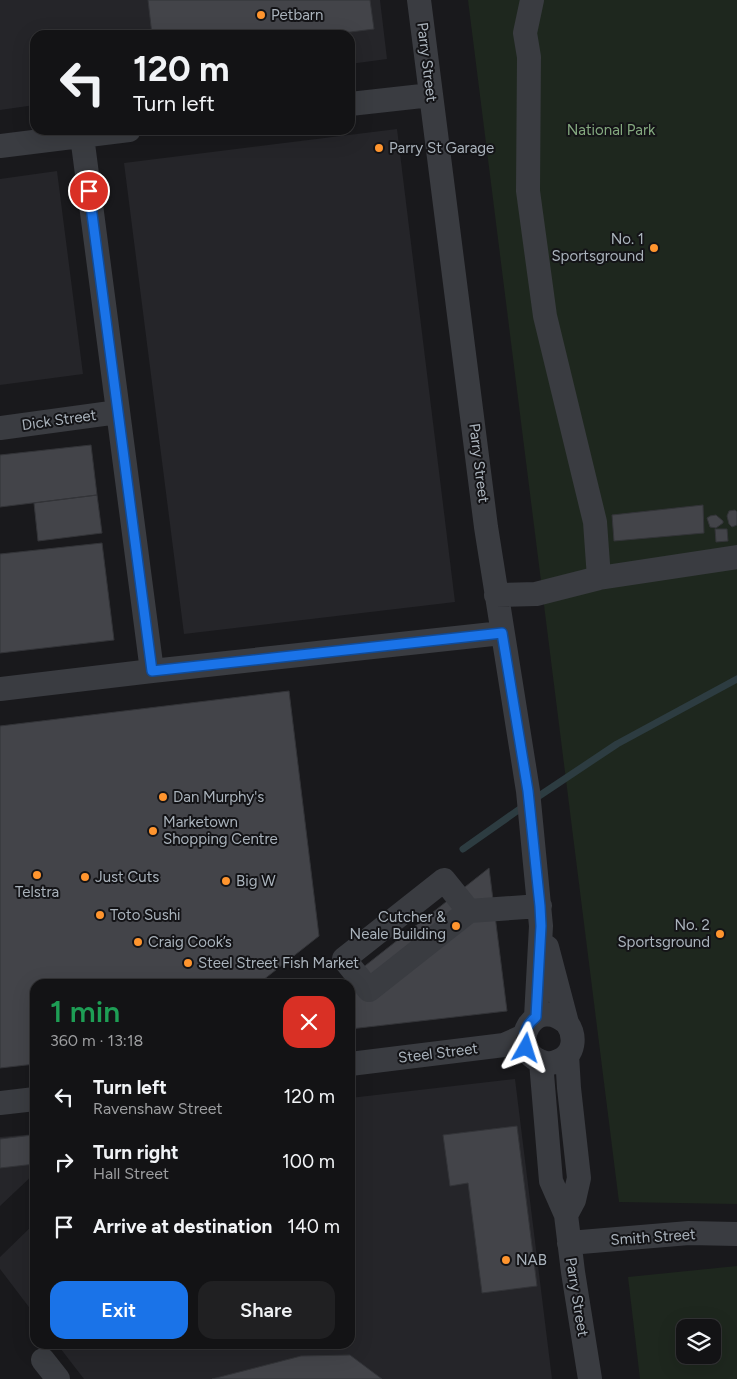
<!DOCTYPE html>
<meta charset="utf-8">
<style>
body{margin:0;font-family:Figtree,sans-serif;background:#202022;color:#f1f3f6;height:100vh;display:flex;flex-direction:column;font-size:19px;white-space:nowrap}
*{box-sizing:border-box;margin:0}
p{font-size:16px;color:#9d9ea0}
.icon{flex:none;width:28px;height:28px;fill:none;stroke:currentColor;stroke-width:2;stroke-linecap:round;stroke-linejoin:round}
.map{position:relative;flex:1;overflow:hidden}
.panel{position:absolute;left:30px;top:979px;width:325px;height:370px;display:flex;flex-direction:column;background:#131315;border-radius:15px;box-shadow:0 5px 20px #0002,0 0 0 1px #323234}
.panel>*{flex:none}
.hud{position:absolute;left:30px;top:30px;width:325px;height:105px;border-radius:15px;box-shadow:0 5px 20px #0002,0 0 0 1px #323234;background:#131315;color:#f1f3f6;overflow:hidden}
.fabs{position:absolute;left:676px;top:1319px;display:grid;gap:10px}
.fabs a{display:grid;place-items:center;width:45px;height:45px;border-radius:10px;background:#131315;box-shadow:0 5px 20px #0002,0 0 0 1px #323234;font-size:25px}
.pin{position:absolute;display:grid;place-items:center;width:42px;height:42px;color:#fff;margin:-21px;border:2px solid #fff;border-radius:50%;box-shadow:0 1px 5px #0007}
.me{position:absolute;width:55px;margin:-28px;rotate:6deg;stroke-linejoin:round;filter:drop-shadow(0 0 4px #0008)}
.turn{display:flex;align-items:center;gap:18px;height:105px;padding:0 20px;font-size:22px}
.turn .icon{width:65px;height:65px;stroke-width:2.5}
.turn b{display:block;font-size:35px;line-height:42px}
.round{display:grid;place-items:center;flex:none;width:52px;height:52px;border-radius:15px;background:#202022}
.overview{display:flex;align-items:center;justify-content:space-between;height:85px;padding:0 20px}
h1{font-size:30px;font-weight:600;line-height:38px;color:#1e9e55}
.primary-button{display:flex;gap:10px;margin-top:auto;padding:10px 20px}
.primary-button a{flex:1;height:58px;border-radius:15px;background:#1a73e8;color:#fff;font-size:20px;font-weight:600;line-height:58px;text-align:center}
.primary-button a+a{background:#202022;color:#f1f3f6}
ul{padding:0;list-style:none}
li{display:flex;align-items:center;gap:15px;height:65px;padding:0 20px}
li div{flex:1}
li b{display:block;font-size:19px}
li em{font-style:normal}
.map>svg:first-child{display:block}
.built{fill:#252529}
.green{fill:#1e271e;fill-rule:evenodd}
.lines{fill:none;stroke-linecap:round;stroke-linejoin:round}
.stream{stroke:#2d3c41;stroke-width:7}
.building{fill:#434449;stroke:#333438}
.minor{stroke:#3a3c41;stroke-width:24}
.route-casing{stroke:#114b97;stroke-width:12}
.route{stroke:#1a73e8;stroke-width:9}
.poi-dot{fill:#ff952e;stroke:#141417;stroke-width:2}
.labels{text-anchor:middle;stroke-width:4;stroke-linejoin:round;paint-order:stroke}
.poi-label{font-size:15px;fill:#aab3bc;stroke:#141417;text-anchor:start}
.street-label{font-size:15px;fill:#aab3bc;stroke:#141417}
.park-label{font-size:15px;fill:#84a97f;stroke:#141417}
</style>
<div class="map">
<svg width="737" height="1379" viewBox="0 0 737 1379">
<rect width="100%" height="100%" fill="#19191c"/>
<!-- built -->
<path class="built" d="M0,0H380L387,59L350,64V35H35V105L0,110Z
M397,129L455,602L184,634L124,163Z
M57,171L83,374L0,385V179Z
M515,1079L552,1379H84L57,1344H350V1098Z
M35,1134V1173L0,1206V1137Z
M35,1223V1315L0,1269V1257Z"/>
<!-- green -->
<path class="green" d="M468,0H737V1204L619,1202Z
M737,1266V1379H640L628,1277ZM685,1328H712V1355H685Z"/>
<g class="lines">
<!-- stream -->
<path class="stream" d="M533,800L617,744L737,679
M463,849L524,806"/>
</g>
<!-- building -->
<path class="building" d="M148,0H370L374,29L327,35H152Z
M91,445L97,495L0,507V455Z
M97,495L102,533L38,541L34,503Z
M703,505L704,533L614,541L612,515Z
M735,510L737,512V525L732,527L729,524L727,516L729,511Z
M716,515L723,521V523L716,528L710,527L707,518L710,516Z
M715,529H727L728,541L716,542Z
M102,543L114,640L0,653V554Z
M289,691L319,936L258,984H35V1064L0,1068V726Z
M489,868L507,1011L350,1029V984H342Z
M517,1126L537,1286L482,1293L468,1183L450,1186L443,1135Z
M33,1135L35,1164L0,1168V1139Z
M350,1355L382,1379H212L301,1356Z"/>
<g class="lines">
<!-- minor -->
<path class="minor" d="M419,0L486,527L528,791L541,926L536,1017
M532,0L525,33L529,57L528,191L545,316L595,522L599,578
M350,104L431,95
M82,136L152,671
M0,146L129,130
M0,428L118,412
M496,595L536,594L599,578L737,557
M0,689L152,671L502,633
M469,911L444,880L344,959L369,990L469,911L540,906
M547,947L567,1023C576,1036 575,1055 558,1061C552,1064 546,1064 540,1061C506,1047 534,994 567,1023
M541,1062L551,1181L566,1215L573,1272L590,1379
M350,1064L504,1045L524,1036
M0,1103L35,1099
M566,1215L574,1200L579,1178L569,1088L567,1055
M569,1243L689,1233L737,1234
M43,1360L58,1379"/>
</g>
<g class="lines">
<!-- route casing -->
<g class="route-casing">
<path id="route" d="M89,191L152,671L502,633L528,791L540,906L541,926L536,1017C526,1025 522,1035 526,1048"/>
</g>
<!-- route -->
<use href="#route" class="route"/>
</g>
<!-- markers -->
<g class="poi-dot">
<circle cx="261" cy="15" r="5"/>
<circle cx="379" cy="148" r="5"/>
<circle cx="654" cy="248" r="5"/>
<circle cx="163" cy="797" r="5"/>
<circle cx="153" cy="831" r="5"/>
<circle cx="37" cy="875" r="5"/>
<circle cx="85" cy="877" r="5"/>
<circle cx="226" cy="881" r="5"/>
<circle cx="100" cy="915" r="5"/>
<circle cx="456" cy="926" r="5"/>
<circle cx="720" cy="934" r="5"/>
<circle cx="138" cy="942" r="5"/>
<circle cx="188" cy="963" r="5"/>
<circle cx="506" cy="1260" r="5"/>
</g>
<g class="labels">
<!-- poi labels -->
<g class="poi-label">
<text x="271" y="20">Petbarn</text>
<text x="389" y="153">Parry St Garage</text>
<text x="644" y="244" text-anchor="end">No. 1<tspan x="644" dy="17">Sportsground</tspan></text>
<text x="173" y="802">Dan Murphy's</text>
<text x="163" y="827">Marketown<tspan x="163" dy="17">Shopping Centre</tspan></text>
<text x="95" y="882">Just Cuts</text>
<text x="236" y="886">Big W</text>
<text x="37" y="897" text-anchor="middle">Telstra</text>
<text x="110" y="920">Toto Sushi</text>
<text x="446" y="922" text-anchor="end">Cutcher &amp;<tspan x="446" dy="17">Neale Building</tspan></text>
<text x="710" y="930" text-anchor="end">No. 2<tspan x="710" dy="17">Sportsground</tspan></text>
<text x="148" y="947">Craig Cook’s</text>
<text x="198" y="968">Steel Street Fish Market</text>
<text x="516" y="1265">NAB</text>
</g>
<!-- street labels -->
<g class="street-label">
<text transform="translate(427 62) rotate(83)" y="5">Parry Street</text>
<text transform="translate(59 420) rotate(-8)" y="5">Dick Street</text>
<text transform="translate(479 463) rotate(83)" y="5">Parry Street</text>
<text transform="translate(438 1053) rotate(-7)" y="5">Steel Street</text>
<text transform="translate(653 1237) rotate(-4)" y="5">Smith Street</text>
<text transform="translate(577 1297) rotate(81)" y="5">Parry Street</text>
</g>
<!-- park labels -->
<g class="park-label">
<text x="611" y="135">National Park</text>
</g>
</g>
</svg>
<div class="fabs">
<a><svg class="icon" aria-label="layers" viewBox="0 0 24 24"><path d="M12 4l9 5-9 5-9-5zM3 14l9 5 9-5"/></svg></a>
</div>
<div class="pin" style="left:89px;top:191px;background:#d93025"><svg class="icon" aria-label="arrive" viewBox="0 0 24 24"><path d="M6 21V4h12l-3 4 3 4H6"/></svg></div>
<svg class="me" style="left:526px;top:1048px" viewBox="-20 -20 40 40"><path d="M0-17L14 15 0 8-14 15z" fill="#1a73e8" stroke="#fff" stroke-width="4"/></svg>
<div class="hud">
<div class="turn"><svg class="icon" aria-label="left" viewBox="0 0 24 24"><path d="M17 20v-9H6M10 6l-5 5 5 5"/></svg><div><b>120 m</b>Turn left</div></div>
</div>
<section class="panel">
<div class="overview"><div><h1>1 min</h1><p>360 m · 13:18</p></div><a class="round" style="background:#d93025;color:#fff"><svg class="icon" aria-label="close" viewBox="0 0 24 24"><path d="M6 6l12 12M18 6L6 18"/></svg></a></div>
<ul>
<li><svg class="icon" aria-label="left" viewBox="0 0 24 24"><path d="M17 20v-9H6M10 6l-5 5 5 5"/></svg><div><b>Turn left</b><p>Ravenshaw Street</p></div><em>120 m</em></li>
<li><svg class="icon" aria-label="right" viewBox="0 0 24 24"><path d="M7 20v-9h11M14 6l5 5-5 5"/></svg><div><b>Turn right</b><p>Hall Street</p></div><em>100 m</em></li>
<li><svg class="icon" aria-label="arrive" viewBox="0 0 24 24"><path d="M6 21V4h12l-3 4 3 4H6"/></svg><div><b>Arrive at destination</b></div><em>140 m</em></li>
</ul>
<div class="primary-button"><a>Exit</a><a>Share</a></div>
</section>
</div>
